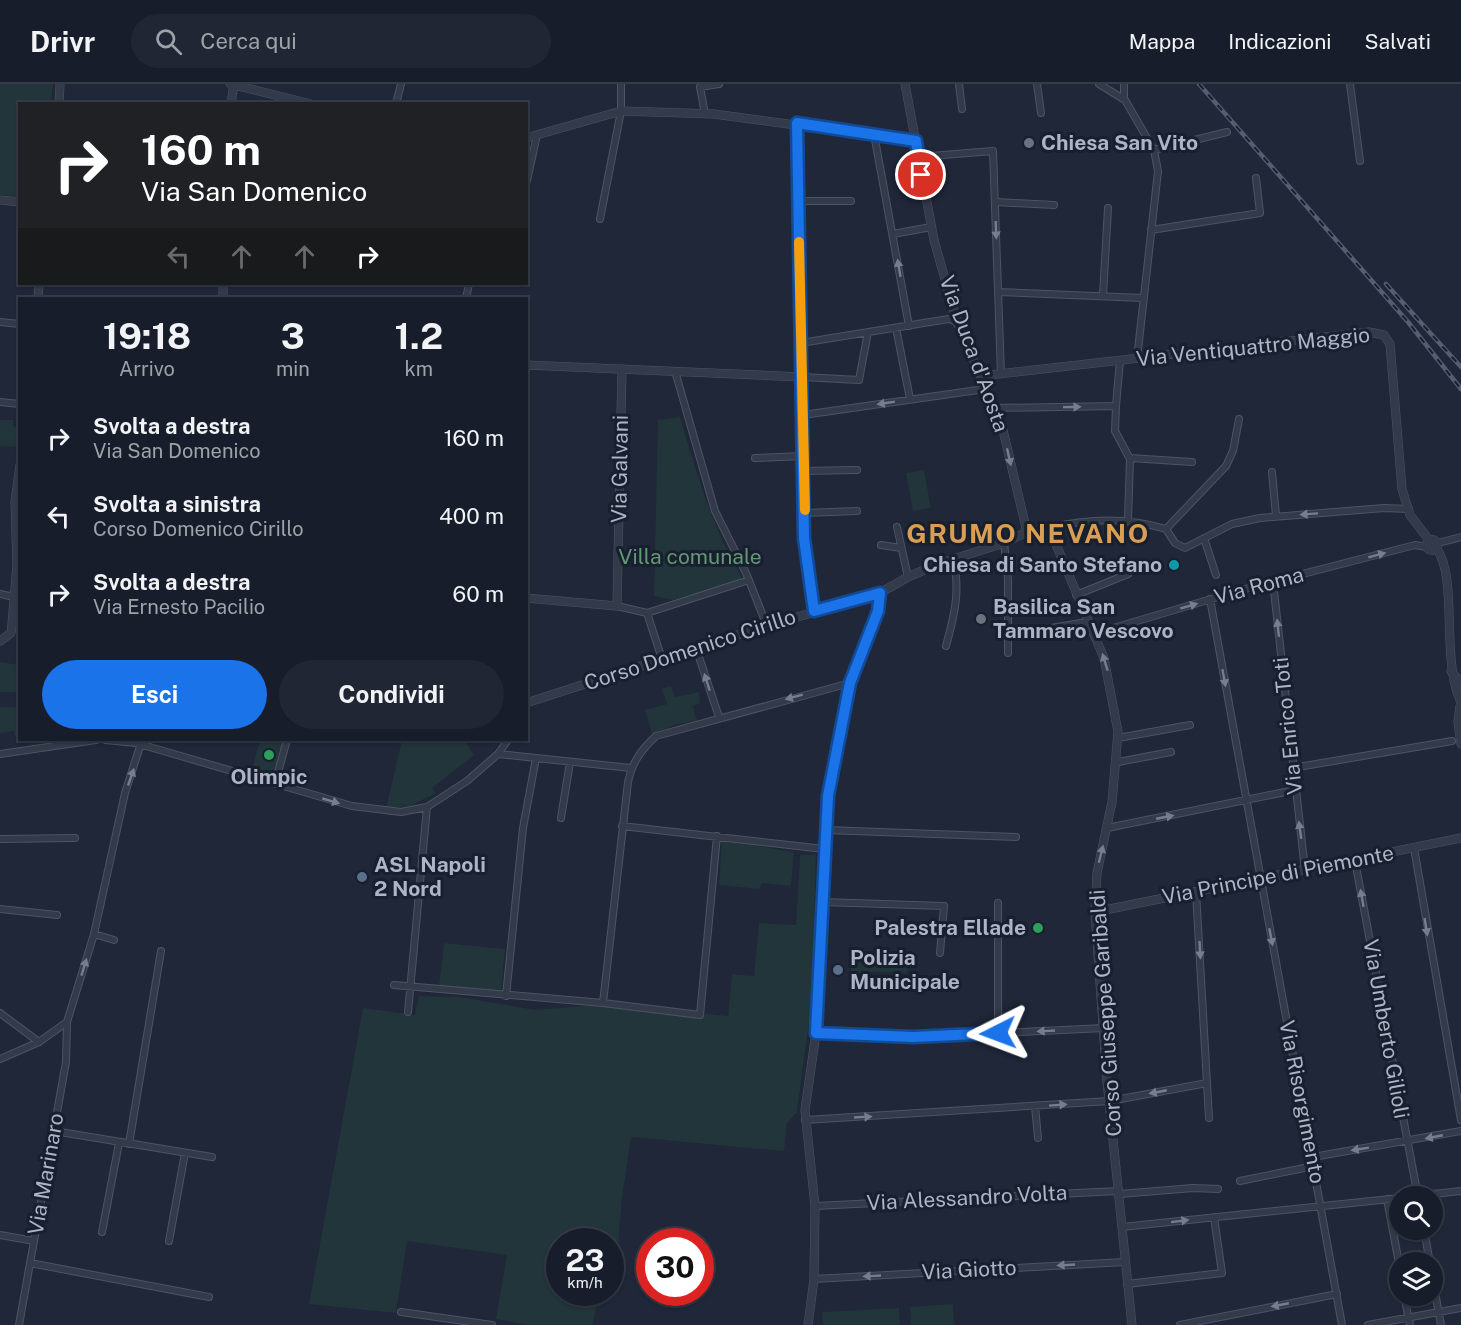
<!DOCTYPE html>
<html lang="it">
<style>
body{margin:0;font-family:"Public Sans",sans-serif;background:#202633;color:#f1f3f6;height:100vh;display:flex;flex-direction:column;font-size:22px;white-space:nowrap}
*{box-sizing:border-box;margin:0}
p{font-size:20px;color:#9ea2a9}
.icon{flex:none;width:33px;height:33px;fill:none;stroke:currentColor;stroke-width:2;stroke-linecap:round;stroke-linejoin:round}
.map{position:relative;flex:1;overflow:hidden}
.side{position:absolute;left:18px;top:213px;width:510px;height:444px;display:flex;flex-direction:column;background:#171d2b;border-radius:0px;box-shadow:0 2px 4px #0004,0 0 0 2px #363b47}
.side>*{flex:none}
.guide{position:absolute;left:18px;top:18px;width:510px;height:183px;border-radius:0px;box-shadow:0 2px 4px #0004,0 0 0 2px #363b47;background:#202124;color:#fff;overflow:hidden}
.controls{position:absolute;left:1389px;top:1102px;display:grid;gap:12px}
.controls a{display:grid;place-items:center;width:54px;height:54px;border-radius:50%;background:#171d2b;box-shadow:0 2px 4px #0004,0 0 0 2px #363b47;font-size:30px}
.speed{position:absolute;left:546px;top:1144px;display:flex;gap:12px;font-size:30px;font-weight:700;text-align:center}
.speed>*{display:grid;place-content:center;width:78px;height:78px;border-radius:50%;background:#171d2b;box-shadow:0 2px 4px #0004,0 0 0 2px #363b47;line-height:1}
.speed small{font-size:15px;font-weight:400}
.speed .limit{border:9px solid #d22;background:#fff;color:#111}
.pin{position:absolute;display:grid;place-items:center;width:51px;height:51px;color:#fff;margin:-26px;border:3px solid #fff;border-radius:50%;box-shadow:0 2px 6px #0007}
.me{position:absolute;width:66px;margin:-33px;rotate:267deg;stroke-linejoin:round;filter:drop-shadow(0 0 4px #0008)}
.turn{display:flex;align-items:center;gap:21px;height:126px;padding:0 24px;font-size:27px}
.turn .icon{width:78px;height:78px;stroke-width:2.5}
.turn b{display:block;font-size:42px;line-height:51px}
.lanes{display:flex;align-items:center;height:57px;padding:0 24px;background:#0003;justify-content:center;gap:30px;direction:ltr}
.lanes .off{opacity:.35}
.eta{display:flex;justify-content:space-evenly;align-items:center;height:102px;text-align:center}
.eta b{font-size:36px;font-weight:700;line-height:42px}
.action{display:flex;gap:12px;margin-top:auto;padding:12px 24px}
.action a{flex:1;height:69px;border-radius:36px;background:#1a73e8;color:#fff;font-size:24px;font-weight:700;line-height:69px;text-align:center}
.action a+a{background:#202633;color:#f1f3f6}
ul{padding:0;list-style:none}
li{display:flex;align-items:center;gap:18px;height:78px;padding:0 24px}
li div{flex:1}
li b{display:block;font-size:22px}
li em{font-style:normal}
header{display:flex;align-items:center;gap:36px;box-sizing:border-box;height:84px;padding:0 30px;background:#171d2b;border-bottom:2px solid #363b47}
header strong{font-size:28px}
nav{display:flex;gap:33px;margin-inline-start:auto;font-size:21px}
.search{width:420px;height:54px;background:#202633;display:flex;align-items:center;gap:15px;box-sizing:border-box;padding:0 21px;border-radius:33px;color:#9ea2a9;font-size:22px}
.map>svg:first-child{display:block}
.green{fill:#21353a}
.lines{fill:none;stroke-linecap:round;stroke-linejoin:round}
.minor-casing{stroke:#4d5464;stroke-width:8}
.tertiary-casing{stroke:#4d5464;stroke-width:9}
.minor{stroke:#333a4a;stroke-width:6}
.tertiary{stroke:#333a4a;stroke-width:8}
.rail-casing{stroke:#545d71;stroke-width:4.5}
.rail{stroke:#181f2e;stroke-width:2;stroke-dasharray:7;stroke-linecap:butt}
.oneway{fill:#767d8e}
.route-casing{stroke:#114b97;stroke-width:15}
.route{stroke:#1a73e8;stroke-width:10}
.slow{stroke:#f59e0b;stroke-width:10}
.worship-dot{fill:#6b7280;stroke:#181f2e;stroke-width:2}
.culture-dot{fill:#0f9aa8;stroke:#181f2e;stroke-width:2}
.leisure-dot{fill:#2e9e5b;stroke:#181f2e;stroke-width:2}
.service-dot{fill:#5c6f8a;stroke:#181f2e;stroke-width:2}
.labels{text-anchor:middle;stroke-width:6;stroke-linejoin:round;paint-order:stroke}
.poi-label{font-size:21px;font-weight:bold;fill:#adb4c6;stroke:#181f2e;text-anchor:start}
.street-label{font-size:21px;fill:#adb4c6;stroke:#181f2e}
.park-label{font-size:21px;fill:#639875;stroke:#181f2e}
.district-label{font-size:27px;font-weight:bold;letter-spacing:1.5px;fill:#da9d54;stroke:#181f2e}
</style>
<header>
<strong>Drivr</strong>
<div class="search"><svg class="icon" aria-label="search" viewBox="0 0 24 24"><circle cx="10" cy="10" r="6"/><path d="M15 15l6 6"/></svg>Cerca qui</div>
<nav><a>Mappa</a><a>Indicazioni</a><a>Salvati</a></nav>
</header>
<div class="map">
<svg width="1461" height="1241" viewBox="0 0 1461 1241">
<rect width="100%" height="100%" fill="#1f2739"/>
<!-- green -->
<path class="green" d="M0,0H53L51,19L20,20L19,113L0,111Z
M680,333C698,393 711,442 744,497L673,516L654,512L658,336Z
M0,336H13V343H19L17,363L0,362Z
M924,386L931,424L913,427L906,389Z
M0,578L19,581V608H0Z
M671,602L675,613L699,608L700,619L693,622L697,637L677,640L652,650L645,626L667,620L662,605Z
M0,623H19V652H15L14,647L0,649Z
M260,656H285L276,692L252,686Z
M402,656L436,659L437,656H464L474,671L432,704L436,709L410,722L386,724Z
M722,756L794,768L791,802L762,799L759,805L719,801Z
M816,770L812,915L797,1028L787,1039L784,1067L631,1053L622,1114L616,1184L611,1183L610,1158H560V1209H598L593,1241H529L496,1235L507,1171L407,1157L396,1229L309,1220L363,924L415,931L419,912L459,913L536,926L606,920L728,932L732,890L754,892L759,839L796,841L800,771Z
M444,859L505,865L501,908L439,902Z
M851,870L908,873L907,889L869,888L868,897H851Z
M953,1220L954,1241H911L910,1223Z
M899,1224L900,1241H823L822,1228Z"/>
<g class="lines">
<!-- minor casing -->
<g class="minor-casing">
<path id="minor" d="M959,0L962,25
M1037,0L1041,29
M1099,0L1125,16L1154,66L1158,87L1137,275
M1350,0L1360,77
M1124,15V0
M396,20L401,0
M705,30L700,3L719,0
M797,39L804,454L815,527
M874,50L909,242
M1154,66L1227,48
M918,73L993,67L1001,290
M526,101L537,51
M798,117H851
M995,118L1054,121
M600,135L621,27V0
M1151,146L1260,129L1256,94
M893,150L931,143
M998,208L1143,214
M1103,211L1108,124
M466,214L469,200
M0,238L20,240
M896,244L910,315
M801,259L930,238L949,235L957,238
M675,287L715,427L746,489L767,542
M802,293L859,296L868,248
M0,318L20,320
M1116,322L1115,347L1130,375L1128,436
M993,324L1116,322L1120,276
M803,331L985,305
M755,374L804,372
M1130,374L1192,378
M804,387L857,386
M1272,388L1276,432
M805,429L857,427
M897,443L908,493
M1049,444C1089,434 1126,433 1166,445L1175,459L1185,464L1232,440L1260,434L1384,424L1409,425
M1166,445L1226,382L1233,367L1239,335
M1204,454L1216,491
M1004,459L1008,495V569
M1438,459L1461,453
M881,461L901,464
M1273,498L1305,786
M0,510L14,513
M1076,511L1128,490
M1210,515L1342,1241
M617,522L647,529
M647,529L749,496
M647,529L662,575
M1008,545L1033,547L1087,538
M1093,550L1252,503L1415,461L1427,463
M946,562C954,533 961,506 953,475
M696,564L719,633
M1118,654L1190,641
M105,656L136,659L352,722L401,728L427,723L467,697L498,670L508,656
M0,670L96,656
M498,670L631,684
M1118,678L1171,668
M1292,684L1452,657
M275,699L287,656
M561,734L570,678
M622,742L824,765
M1107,744L1295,706
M826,746L1016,753
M0,755L75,754
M1414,764L1461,1036
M1355,777L1418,1113
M1196,808L1209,1034
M822,818L944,822L940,869
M0,825L57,831
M94,850L114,856
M394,901L603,919L628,698C632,678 642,665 656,652L850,599
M506,912L523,744L536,674
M603,919L700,931L717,752
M408,928L427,723
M0,929L39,958
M816,949L913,953L1104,944
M998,949V819
M0,975L39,958L67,938L94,850L125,709L142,656
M1035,1022L1038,1054
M805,1036L1110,1017L1207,999
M54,1047L212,1073
M129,1060L161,867
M1313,1073L1461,1047
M1240,1097L1314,1082
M1120,1110L1193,1104L1218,1105
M1406,1113L1461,1107
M1387,1115L1400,1185
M815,1122L1119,1107
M1122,1143L1400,1114
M1424,1146L1430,1179
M102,1148L119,1059
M0,1151L34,1157
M169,1157L185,1069
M30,1179L209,1213
M1432,1192L1441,1241
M814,1195L1125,1178
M1127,1200L1222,1189L1214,1133
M1404,1212L1410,1241
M401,1228L492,1241
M19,1241L66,978L67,938
M1180,1241L1337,1210
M1368,1241L1461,1224"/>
</g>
<!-- tertiary casing -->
<g class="tertiary-casing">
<path id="tertiary" d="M230,0L311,20
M905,0L934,156L957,238L1002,342L1027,448
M59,20L60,0
M231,20L234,0
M526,54L621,27L714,30L916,57
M0,116L20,118
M38,214L39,200
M223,214V200
M526,281L802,293
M981,292L1369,248L1384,251L1390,260L1402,405L1410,431L1429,456
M1426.5 461a5.5 5.5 0 1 1 11 0a5.5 5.5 0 1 1-11 0Z
M1437,465C1458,496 1441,572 1460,616
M526,514L617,522L622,285
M0,557L11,549L12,540L17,481L15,418L20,381
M1451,587L1461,599
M526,619L756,545L880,509L908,493L938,480L1004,459L1027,448L1049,444L1104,574L1118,648L1112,718L1097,789L1095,828L1107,997L1132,1241
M1460,622L1458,638L1461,660
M1095,828L1461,754
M808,1241L814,1195L815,1122L805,1026L816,949L828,712L850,599L878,527L880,509"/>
</g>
<!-- minor -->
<use href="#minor" class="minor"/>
<!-- tertiary -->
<use href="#tertiary" class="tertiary"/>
<!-- rail casing -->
<g class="rail-casing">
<path id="rail" d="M1199,0L1408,238L1461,305
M1386,200L1461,283"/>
</g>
<!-- rail -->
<use href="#rail" class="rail"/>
</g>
<!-- one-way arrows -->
<defs><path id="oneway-solid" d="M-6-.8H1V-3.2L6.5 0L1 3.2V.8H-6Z" transform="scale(1.5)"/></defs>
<g class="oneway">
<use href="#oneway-solid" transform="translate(996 146) rotate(88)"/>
<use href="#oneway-solid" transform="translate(899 184) rotate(-100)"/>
<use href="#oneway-solid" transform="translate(886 319) rotate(171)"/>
<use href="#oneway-solid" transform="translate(1072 323) rotate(-1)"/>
<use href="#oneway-solid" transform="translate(1009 373) rotate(77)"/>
<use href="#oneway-solid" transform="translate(1309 430) rotate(176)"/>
<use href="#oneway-solid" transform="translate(1377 471) rotate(-15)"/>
<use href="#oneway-solid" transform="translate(1189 522) rotate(-16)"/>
<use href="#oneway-solid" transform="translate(1278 544) rotate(-96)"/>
<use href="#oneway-solid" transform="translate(1105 578) rotate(-107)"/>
<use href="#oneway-solid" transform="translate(1224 594) rotate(80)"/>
<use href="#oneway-solid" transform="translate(707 598) rotate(-108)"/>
<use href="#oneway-solid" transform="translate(794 613) rotate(165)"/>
<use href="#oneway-solid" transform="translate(131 693) rotate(-71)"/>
<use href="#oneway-solid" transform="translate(331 717) rotate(16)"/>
<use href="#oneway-solid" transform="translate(1165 733) rotate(-11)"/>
<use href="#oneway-solid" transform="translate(1300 746) rotate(-98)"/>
<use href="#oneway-solid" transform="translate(1101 770) rotate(-76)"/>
<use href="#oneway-solid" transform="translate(1362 814) rotate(-100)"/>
<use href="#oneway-solid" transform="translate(1426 843) rotate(81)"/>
<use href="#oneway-solid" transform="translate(1271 853) rotate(79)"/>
<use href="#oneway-solid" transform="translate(1200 866) rotate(87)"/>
<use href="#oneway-solid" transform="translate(84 883) rotate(-73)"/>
<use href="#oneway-solid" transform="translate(1046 947) rotate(177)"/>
<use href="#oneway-solid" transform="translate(1158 1008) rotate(169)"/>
<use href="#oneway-solid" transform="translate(1058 1021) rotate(-4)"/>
<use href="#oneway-solid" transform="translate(863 1033) rotate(-3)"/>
<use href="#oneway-solid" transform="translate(1434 1053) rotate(169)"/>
<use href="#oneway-solid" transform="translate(1360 1065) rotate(171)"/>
<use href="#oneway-solid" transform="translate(1180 1137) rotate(-7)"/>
<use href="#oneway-solid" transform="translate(1066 1181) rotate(177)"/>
<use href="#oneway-solid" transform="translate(872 1192) rotate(177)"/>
<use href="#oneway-solid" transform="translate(1280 1221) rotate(169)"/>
</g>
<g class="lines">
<!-- route casing -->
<g class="route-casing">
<path id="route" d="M921,91L916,57L797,39L804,454L814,527L880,509L878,527L850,599L828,712L816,949L913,953L998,949"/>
</g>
<!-- route -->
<use href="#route" class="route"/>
<!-- slow -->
<path class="slow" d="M799,158L805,426"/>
</g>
<!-- markers -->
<g class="worship-dot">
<circle cx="1029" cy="59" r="6"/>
<circle cx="981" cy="535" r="6"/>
</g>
<circle class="culture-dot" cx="1174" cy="481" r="6"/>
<g class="leisure-dot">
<circle cx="269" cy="671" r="6"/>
<circle cx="1038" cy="844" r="6"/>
</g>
<g class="service-dot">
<circle cx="362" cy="793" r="6"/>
<circle cx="838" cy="886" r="6"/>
</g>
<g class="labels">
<!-- poi labels -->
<g class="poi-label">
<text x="1041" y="66">Chiesa San Vito</text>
<text x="1162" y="488" text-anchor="end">Chiesa di Santo Stefano</text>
<text x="993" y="530">Basilica San<tspan x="993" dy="24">Tammaro Vescovo</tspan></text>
<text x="269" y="700" text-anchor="middle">Olimpic</text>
<text x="374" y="788">ASL Napoli<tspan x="374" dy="24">2 Nord</tspan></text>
<text x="1026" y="851" text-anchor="end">Palestra Ellade</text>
<text x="850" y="881">Polizia<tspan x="850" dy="24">Municipale</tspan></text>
</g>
<!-- street labels -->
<g class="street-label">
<text transform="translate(1253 263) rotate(-6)" y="7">Via Ventiquattro Maggio</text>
<text transform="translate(974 270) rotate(70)" y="7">Via Duca d'Aosta</text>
<text transform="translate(620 385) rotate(-89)" y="7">Via Galvani</text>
<text transform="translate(1259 502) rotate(-15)" y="7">Via Roma</text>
<text transform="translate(690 566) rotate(-18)" y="7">Corso Domenico Cirillo</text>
<text transform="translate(1288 642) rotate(-96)" y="7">Via Enrico Toti</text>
<text transform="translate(1278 791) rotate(-11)" y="7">Via Principe di Piemonte</text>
<text transform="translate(1106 929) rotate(-94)" y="7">Corso Giuseppe Garibaldi</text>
<text transform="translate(1386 945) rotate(80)" y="7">Via Umberto Gilioli</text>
<text transform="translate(1302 1018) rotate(79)" y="7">Via Risorgimento</text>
<text transform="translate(46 1090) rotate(-80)" y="7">Via Marinaro</text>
<text transform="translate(967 1114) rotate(-3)" y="7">Via Alessandro Volta</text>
<text transform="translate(969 1186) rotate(-3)" y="7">Via Giotto</text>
</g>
<!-- park labels -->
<g class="park-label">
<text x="690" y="480">Villa comunale</text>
</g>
<!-- district labels -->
<g class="district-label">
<text x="1028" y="459">GRUMO NEVANO</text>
</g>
</g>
</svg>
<div class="controls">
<a><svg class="icon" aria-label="search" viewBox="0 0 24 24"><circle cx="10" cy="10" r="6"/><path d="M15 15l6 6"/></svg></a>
<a><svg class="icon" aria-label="layers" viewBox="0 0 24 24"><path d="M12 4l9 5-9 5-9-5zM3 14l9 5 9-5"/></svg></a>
</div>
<div class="speed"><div>23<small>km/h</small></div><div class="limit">30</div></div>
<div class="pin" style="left:921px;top:91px;background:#d93025"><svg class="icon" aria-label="arrive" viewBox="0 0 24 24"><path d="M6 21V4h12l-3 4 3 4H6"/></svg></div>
<svg class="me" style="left:998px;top:949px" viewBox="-20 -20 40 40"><path d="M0-17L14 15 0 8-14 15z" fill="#1a73e8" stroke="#fff" stroke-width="4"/></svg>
<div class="guide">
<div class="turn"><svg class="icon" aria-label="right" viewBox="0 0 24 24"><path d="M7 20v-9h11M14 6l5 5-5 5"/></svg><div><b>160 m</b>Via San Domenico</div></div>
<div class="lanes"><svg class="icon off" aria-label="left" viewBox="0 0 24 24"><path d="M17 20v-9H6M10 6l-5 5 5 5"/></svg><svg class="icon off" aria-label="ahead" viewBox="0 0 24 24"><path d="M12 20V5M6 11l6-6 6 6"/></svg><svg class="icon off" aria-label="ahead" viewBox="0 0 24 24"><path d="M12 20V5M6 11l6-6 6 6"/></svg><svg class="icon" aria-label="right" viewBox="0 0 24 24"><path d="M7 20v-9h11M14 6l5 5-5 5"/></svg></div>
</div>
<section class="side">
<div class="eta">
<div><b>19:18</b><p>Arrivo</p></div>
<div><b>3</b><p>min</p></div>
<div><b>1.2</b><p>km</p></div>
</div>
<ul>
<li><svg class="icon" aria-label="right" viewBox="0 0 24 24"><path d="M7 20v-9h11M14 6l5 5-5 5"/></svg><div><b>Svolta a destra</b><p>Via San Domenico</p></div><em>160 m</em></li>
<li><svg class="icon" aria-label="left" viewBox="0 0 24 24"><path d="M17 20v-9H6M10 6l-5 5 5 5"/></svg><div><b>Svolta a sinistra</b><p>Corso Domenico Cirillo</p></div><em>400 m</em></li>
<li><svg class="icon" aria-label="right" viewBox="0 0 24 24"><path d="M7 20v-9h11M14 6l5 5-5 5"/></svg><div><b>Svolta a destra</b><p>Via Ernesto Pacilio</p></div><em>60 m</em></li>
</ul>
<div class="action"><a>Esci</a><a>Condividi</a></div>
</section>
</div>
